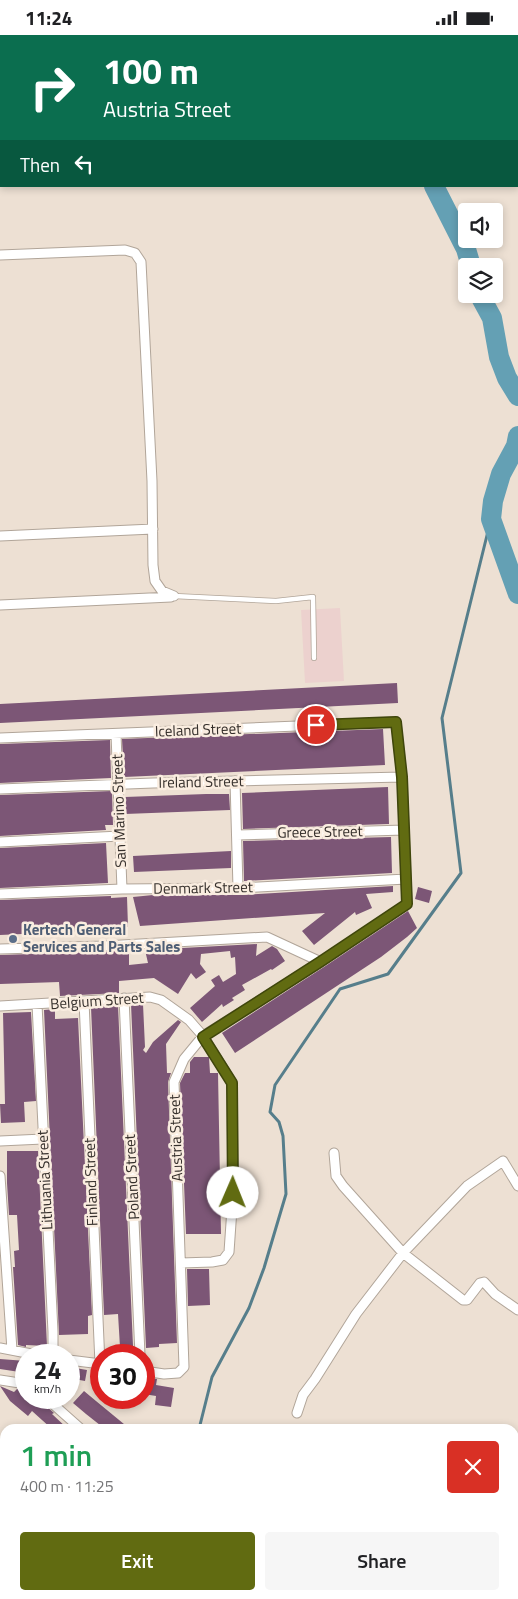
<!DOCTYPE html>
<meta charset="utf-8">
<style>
body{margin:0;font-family:"Titillium Web",sans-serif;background:#f6f6f6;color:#202124;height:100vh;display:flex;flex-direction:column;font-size:19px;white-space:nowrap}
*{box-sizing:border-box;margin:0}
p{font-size:16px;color:#757577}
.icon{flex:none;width:28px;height:28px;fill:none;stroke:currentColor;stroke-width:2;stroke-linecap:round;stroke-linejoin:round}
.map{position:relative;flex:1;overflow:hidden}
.sheet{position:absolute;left:0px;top:1389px;width:519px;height:176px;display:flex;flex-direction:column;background:#fff;border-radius:15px 15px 0 0;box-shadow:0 2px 8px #0003}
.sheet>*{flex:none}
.top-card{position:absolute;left:0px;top:0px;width:519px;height:152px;box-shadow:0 2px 8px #0003;background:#0b6e4f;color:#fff;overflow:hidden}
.tools{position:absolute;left:458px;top:168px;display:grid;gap:10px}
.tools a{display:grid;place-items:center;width:45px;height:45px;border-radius:5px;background:#fff;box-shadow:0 2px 8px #0003;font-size:25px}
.speed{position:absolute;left:15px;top:1309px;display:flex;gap:10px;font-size:25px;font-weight:700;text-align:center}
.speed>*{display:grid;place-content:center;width:65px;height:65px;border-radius:50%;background:#fff;box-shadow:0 2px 8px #0003;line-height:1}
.speed small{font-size:12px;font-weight:400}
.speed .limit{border:8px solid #d22;background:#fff;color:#111}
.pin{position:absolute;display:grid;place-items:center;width:42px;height:42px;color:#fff;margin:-21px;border:2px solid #fff;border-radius:50%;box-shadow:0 1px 5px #0007}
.me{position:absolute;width:55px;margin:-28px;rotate:1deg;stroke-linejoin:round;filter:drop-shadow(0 0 4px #0008)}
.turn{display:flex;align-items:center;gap:18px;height:105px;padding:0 20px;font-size:22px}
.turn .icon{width:65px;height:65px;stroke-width:2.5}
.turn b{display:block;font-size:35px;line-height:42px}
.then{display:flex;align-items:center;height:48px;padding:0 20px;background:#0003;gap:10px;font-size:19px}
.round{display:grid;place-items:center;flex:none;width:52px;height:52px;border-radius:5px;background:#f6f6f6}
.headline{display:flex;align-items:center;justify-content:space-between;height:85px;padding:0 20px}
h1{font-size:30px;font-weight:600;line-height:38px;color:#1e9e55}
.action{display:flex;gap:10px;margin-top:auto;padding:10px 20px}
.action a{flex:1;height:58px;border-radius:5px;background:#616b11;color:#fff;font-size:20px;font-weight:600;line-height:58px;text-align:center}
.action a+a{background:#f6f6f6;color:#202124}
.status{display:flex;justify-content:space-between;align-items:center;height:35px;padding:0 25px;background:#fff;direction:ltr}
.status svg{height:14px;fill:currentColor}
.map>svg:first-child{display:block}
.industrial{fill:#ecd1ce}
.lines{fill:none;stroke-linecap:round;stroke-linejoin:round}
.stream{stroke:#567e8b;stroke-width:3}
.river{stroke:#64a0b4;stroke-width:20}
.building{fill:#7c5676}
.service-casing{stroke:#b1a599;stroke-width:6}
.minor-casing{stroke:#b1a599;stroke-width:11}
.tertiary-casing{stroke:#b1a599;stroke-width:13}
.service{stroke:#fff;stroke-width:4.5}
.minor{stroke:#fff;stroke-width:9}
.tertiary{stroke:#fff;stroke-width:11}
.route-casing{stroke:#3f460b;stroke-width:12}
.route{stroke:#616b11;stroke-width:9}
.service-dot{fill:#5c6f8a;stroke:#faede0;stroke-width:2}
.labels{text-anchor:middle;stroke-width:5;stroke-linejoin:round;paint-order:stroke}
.street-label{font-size:15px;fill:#352f2b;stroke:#faede0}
.service-label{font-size:15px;font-weight:bold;fill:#4e5e75;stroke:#faede0;text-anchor:start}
</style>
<div class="status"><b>11:24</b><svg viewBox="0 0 49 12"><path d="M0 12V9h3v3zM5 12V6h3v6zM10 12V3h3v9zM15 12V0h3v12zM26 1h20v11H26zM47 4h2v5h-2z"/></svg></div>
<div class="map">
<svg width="518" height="1564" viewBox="0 0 518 1564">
<rect width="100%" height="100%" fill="#ede0d3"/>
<!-- industrial -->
<path class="industrial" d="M340,573L344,646L305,648L301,575Z"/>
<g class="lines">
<!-- stream -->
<path class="stream" d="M199,1394L212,1342L249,1273L264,1233L286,1159L283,1101L279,1087L270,1077L275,1050L340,954L388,939L461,838L442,683L491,484
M286,1560L292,1564"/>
<!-- river -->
<path class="river" d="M383,0L384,1
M434,151L466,214L471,231
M479,259L492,283L499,322L507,343L518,361
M518,401L516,411L501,439L493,466L491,484L518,559"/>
</g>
<!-- building -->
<path class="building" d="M397,648L398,668L0,688V669Z
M383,694L385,730L124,742L122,704Z
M110,705L111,743L0,748V709Z
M388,752L389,789L243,794L242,758Z
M112,756L113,790H105L106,795L0,801V760Z
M206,759H229L230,775L125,779V762Z
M391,802L392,838L244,846L243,806Z
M106,808L108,848L0,853V813Z
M231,816V833L134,837L133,821Z
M393,851V857L366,859L372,873L356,880L355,877L314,910L302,896L325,878L140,891L133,862L153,860H243Z
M418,852L432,856L429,868L415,864Z
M111,861V863L127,862L128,892L111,893V895L0,900V865Z
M408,876L417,893L407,902L381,922L235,1018L222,998L324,932Z
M257,909L256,921L272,911L277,914L285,926L272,935L271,934L242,950L245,955L232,963L234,965L223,972L222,969L202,987L190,973L215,951L211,945L219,940L223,947L236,939L235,922L231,923L230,916L201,919L200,929L206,937L196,944L191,938L178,959L154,943L119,946V958L60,961L59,947L0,949V920L129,916V930L148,928L145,915Z
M131,969H143L145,1012L143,1015L146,1018L153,1007L178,985L181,987L166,1009L167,1038H171L168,1047L177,1308L159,1309V1312L146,1313Z
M118,970L133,1311L120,1312L118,1279L104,1280L91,972Z
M55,974V984L78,983L92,1280L88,1281V1299L59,1300L44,975Z
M31,977L36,1066L24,1067L25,1087L1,1088L0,1069H5L3,978Z
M194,1022H209L210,1038H218L221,1199H186L180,1048L185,1038H190V1027Z
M7,1116H38L47,1311L26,1310V1312L18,1310L13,1232H15L14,1216L19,1215L17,1180H9L7,1148Z
M187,1234H209L210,1270L188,1271Z
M0,1324L26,1326V1338L0,1334Z
M69,1332L87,1335L85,1346L69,1343Z
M144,1342L157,1344L156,1350L174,1353L171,1372L155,1370L156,1361L144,1359Z
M0,1351L14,1357L17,1354H20L26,1362H33L43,1372L45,1370L54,1378L52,1379L68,1394H52L32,1376L28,1381L10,1366Z
M84,1356L96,1366L130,1394H105L86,1379L73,1368Z"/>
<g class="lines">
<!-- service casing -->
<g class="service-casing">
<path id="service" d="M174,561L276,566L313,562L314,623"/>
</g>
<!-- minor casing -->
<g class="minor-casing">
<path id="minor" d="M0,220L125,215L135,218L141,227L152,446L153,530L155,546L162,556L174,561
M0,501L153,494
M0,570L171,562
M116,699L122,854
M0,703L396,687L402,742L407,869L321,927L203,1001L184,1024L174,1047L184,1332L178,1338L164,1339L144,1336
M235,746L238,853
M0,754L153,748L402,742
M237,800L404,795
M0,807L120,801
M0,859L122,854L238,853L406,844
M0,914L104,911L267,902L321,927
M124,963L140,1320
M84,966L100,1329
M37,969L53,1297V1320
M0,971L150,962L161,965L189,985L203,1001L232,1048L233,1159L229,1217L223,1225L212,1227L181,1228
M0,1106L43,1104
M334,1118L336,1141L343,1151L403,1218L463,1265H467L480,1248L484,1247L495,1259L518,1275
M0,1141L12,1315
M0,1313L37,1320
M69,1325L101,1329
M0,1345L26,1349
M45,1362L81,1394
M297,1378L303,1360L315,1344L356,1279L403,1218L467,1151L503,1126L518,1151
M0,1546L5,1551
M15,1560L20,1564
M240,1560L243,1564
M6,1564L9,1560"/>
</g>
<!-- tertiary casing -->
<g class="tertiary-casing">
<path id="tertiary" d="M0,1438L5,1443
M129,1560L133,1564"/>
</g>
<!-- service -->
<use href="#service" class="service"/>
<!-- minor -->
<use href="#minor" class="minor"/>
<!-- tertiary -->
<use href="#tertiary" class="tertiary"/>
</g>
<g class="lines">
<!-- route casing -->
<g class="route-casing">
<path id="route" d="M233,1158L232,1048L203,1002L320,927L407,869L402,742L396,687L316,690"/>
</g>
<!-- route -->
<use href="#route" class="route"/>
</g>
<!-- markers -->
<circle class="service-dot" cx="13" cy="904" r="5"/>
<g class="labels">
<!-- street labels -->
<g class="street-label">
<text transform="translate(198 695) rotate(-2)" y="5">Iceland Street</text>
<text transform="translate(201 747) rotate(-1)" y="5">Ireland Street</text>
<text transform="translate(119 776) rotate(-92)" y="5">San Marino Street</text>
<text transform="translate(320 797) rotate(-1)" y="5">Greece Street</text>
<text transform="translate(203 853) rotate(-1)" y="5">Denmark Street</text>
<text transform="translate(97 966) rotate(-4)" y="5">Belgium Street</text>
<text transform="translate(176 1103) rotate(-92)" y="5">Austria Street</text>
<text transform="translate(132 1142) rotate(-93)" y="5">Poland Street</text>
<text transform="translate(45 1145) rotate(-93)" y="5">Lithuania Street</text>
<text transform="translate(91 1147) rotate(-92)" y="5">Finland Street</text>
</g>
<!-- service labels -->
<g class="service-label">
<text x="23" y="900">Kertech General<tspan x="23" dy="17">Services and Parts Sales</tspan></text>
</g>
</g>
</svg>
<div class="tools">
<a><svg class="icon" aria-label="sound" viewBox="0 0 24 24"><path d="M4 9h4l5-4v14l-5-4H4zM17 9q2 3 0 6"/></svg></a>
<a><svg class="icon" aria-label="layers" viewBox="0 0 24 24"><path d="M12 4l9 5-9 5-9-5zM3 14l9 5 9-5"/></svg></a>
</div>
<div class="speed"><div>24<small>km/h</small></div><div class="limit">30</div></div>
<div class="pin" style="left:316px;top:690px;background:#d93025"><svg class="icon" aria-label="arrive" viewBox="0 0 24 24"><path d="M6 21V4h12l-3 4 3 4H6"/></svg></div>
<svg class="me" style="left:233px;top:1158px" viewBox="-20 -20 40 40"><circle r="19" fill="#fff"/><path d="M0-13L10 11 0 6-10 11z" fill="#616b11"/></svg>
<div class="top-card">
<div class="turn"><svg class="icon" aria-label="right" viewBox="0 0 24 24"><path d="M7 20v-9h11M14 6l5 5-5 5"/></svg><div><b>100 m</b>Austria Street</div></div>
<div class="then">Then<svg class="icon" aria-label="left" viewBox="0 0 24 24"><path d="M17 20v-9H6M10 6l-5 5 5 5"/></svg></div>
</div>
<section class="sheet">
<div class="headline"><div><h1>1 min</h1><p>400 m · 11:25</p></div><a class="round" style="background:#d93025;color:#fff"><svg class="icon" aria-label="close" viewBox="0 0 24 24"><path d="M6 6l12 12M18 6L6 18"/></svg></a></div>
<div class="action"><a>Exit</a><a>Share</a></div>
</section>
</div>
